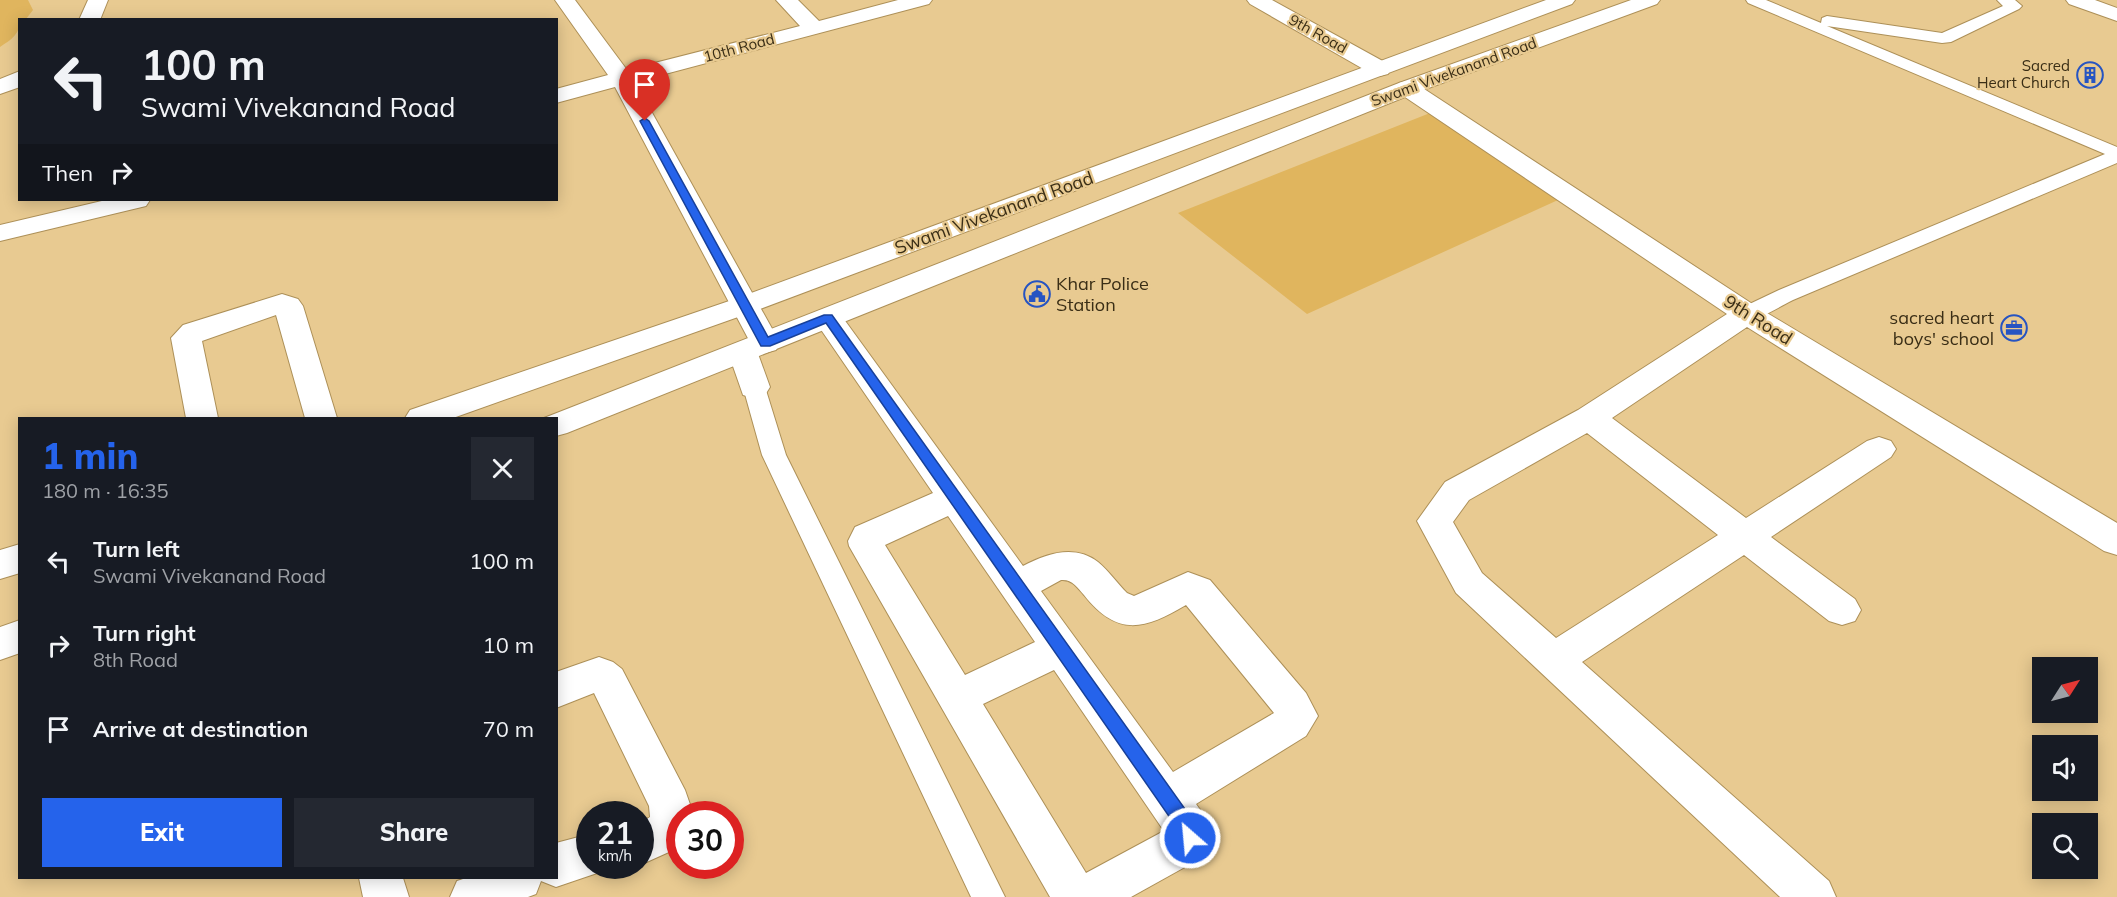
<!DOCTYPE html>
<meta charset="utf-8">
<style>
body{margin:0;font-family:Mulish,sans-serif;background:#242831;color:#f1f3f6;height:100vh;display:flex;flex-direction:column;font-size:22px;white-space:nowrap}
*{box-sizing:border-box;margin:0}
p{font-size:20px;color:#9ea1a6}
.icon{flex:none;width:33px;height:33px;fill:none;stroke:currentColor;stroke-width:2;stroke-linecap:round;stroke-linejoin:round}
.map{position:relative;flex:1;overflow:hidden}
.panel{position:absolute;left:18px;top:417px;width:540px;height:462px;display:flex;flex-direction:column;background:#171b24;border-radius:0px;box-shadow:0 3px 15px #0003}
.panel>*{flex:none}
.hud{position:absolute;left:18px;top:18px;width:540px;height:183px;border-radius:0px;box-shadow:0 3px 15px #0003;background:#171b24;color:#f1f3f6;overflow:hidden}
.needle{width:39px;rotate:54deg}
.fabs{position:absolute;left:2032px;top:657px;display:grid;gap:12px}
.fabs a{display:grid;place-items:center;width:66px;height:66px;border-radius:0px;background:#171b24;box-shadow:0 3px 15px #0003;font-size:30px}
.speed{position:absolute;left:576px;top:801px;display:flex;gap:12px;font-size:30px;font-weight:700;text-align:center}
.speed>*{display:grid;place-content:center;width:78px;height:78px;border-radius:50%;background:#171b24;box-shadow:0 3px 15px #0003;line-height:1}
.speed small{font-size:15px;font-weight:400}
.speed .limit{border:9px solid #d22;background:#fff;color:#111}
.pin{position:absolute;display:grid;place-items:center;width:51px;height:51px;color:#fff;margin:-62px -26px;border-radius:50% 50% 50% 0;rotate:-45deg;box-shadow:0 0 6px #0007}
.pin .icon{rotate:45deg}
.me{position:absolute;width:66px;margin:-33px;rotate:333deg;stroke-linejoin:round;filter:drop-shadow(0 0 4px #0008)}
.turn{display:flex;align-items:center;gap:21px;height:126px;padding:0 24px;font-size:27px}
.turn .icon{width:78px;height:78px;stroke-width:2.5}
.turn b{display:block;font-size:42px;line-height:51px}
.then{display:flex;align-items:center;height:57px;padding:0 24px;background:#0003;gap:12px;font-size:22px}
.round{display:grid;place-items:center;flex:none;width:63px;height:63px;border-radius:0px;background:#242831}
.overview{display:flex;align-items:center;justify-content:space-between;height:102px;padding:0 24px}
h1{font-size:36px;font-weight:800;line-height:45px;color:#2563eb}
.action{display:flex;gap:12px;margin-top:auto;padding:12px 24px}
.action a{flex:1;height:69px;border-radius:0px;background:#2563eb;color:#fff;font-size:24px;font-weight:800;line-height:69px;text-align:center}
.action a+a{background:#242831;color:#f1f3f6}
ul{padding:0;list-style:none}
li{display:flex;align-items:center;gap:18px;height:84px;padding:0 24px}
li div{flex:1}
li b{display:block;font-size:22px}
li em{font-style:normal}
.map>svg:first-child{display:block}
.green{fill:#e0b55e}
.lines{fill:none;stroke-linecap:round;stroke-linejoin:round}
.lane-casing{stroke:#ad9058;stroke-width:2}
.street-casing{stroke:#ad9058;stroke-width:2}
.secondary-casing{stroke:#ad9058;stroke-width:2}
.primary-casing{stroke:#ad9058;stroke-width:2}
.lane{fill:#fff;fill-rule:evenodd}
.street{fill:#fff;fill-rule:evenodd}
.secondary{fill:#fff;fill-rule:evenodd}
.primary{fill:#fff;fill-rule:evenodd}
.route{fill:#2563eb;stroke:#184099;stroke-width:1.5}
.labels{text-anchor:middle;stroke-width:4.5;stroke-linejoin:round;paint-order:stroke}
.far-street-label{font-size:15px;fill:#3a2e16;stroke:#e8ca91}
.far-poi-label{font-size:15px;fill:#3a2e16;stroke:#e8ca91;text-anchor:end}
.street-label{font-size:18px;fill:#3a2e16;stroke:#e8ca91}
.poi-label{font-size:18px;fill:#3a2e16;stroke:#e8ca91;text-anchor:start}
</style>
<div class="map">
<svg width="2117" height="897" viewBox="0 0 2117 897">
<rect width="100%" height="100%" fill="#e8ca91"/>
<!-- green -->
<path class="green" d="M0,0H28L33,10L26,19L20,20C20,34 12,39 0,47Z
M1430,113L1558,200L1307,314L1178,213Z"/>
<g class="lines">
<!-- lane casing -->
<g class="lane-casing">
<path id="lane" d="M1746,0H1766L1821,23L1822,18L1827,16L1942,33L2003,6L1997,0H2015L2022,6L2019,9L1951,42L1942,43L1827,26L2117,147V163L1793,300C1778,307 1757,323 1739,319L1736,314L1739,309L1779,290L2105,154L1748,3Z
M754,379L762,382L765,387L786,455L1005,897H971L762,455L743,387L746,382Z"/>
</g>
<!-- street casing -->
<g class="street-casing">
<path id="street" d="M555,0H575L627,70L800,26L776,0H798L819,21L898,0H932L929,4L635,82L780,343L776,350L765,353L757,351L770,387L765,395L754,398L743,395L728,352L732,345L743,342L751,344L615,87L556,103V89L608,75Z
M1247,0H1272L1388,64L1391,69L1388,74L1380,76L1372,74L1250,4Z
M1407,81L1415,83L1757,307L2117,523V555L2104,551L1747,327L1612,418L1746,518L1867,441L1879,437L1891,441L1896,449L1891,457L1771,537L1855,599L1861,610L1855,621L1842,625L1829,621L1744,555L1582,662L1829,881L1836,897H1780L1456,593L1417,521L1445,482L1578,410L1727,314L1399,93L1396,88L1399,83ZM1587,433L1718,535L1556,638L1482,573L1453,522L1469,500Z
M106,200H150L146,206L0,241V225Z
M282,294L298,299L303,306L337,418H305L276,315L202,341L218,418H186L171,338L183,325Z
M828,309L838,311L1023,566C1047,553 1075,544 1098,562C1109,571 1117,583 1127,593L1134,596L1188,572L1210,580L1306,693L1318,716L1306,736L1196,804L1203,814L1212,838L1203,857L1131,897H1050L849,546L848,541L855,527L933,493L813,318L818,311ZM948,516L1035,642L965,675L885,545ZM1061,580C1072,579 1077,587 1084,595C1117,637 1144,630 1186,605L1274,713L1173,772L1041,591ZM1054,670L1164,831L1086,873L983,704Z
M599,657L613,662L622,669L685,790L693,813L680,814V847L640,865V823L650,817L649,806L594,693L556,708V672Z
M590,834V866H608L606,870L556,887L541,881L536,894L528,897H450L457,881L466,878H556V843Z
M359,878H403L409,897H363Z"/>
</g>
<!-- secondary casing -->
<g class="secondary-casing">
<path id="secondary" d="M88,0H108L100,20H79Z
M2066,0H2095L2117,8V21L2069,4Z
M20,71V87L0,94V79Z"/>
</g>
<!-- primary casing -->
<g class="primary-casing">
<path id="primary" d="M1546,0H1575L1572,4L755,311L453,418H405L410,410L735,299Z
M1631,0H1660L1657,4L1415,93L567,433L556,436V418H544L1399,83Z
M20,544V573L0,579V550Z
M20,620V653L0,660V627Z"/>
</g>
<!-- lane -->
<use href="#lane" class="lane"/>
<!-- street -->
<use href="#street" class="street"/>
<!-- secondary -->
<use href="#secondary" class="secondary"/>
<!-- primary -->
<use href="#primary" class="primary"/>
</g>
<!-- route -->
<path class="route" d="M645,118L649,121L768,337L824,315H832L1195,823L1199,838L1196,844L1190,847L1183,844L1180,832L826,323L770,346H761L640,121Z"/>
<!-- icons -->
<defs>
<g id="building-ring" transform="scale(1.35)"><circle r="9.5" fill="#e8ca91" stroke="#2654c2" stroke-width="1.5"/><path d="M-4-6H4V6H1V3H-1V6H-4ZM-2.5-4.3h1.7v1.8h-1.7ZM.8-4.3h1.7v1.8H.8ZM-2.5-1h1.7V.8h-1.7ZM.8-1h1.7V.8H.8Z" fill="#2654c2"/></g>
<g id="civic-ring" transform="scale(1.35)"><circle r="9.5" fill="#e8ca91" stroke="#2654c2" stroke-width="1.5"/><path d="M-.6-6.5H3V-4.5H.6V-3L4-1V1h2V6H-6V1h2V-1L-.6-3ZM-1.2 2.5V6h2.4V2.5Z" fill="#2654c2"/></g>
<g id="office-ring" transform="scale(1.35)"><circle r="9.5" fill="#e8ca91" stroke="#2654c2" stroke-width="1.5"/><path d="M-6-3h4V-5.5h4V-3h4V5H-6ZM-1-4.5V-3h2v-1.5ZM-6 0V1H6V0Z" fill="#2654c2"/></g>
</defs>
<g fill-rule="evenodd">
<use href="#building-ring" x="2090" y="75"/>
<use href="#civic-ring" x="1037" y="294"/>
<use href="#office-ring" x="2014" y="328"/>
</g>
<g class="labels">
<!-- far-street labels -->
<g class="far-street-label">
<text transform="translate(1318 34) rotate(29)" y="5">9th Road</text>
<text transform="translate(739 48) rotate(-15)" y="5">10th Road</text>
<text transform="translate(1454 72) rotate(-20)" y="5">Swami Vivekanand Road</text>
</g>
<!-- far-poi labels -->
<g class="far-poi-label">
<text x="2070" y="71">Sacred<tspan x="2070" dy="17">Heart Church</tspan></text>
</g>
<!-- street labels -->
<g class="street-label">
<text transform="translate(994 213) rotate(-20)" y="6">Swami Vivekanand Road</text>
<text transform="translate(1758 320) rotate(32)" y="6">9th Road</text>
</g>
<!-- poi labels -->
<g class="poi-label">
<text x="1056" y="290">Khar Police<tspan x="1056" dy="21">Station</tspan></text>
<text x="1994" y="324" text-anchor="end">sacred heart<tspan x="1994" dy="21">boys' school</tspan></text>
</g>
</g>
</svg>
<div class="fabs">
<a><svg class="needle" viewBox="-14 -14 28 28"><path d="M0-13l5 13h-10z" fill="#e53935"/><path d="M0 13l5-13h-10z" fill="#9ea1a6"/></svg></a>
<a><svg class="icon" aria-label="sound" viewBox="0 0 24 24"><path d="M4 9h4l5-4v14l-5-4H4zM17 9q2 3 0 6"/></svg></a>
<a><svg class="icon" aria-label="search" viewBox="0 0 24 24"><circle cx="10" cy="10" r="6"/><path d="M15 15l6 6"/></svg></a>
</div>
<div class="speed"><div>21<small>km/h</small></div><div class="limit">30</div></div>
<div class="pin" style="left:645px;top:121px;background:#d93025"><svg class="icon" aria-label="arrive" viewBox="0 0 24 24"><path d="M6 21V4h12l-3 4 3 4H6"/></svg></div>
<svg class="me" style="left:1190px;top:838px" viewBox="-20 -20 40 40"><circle r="17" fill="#2563eb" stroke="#fff" stroke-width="3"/><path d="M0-11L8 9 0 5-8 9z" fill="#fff"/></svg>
<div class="hud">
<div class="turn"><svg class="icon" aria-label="left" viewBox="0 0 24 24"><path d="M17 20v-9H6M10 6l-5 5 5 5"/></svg><div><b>100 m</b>Swami Vivekanand Road</div></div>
<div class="then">Then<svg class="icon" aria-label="right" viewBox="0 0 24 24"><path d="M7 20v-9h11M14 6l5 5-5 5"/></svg></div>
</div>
<section class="panel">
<div class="overview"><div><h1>1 min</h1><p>180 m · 16:35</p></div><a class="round"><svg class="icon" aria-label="close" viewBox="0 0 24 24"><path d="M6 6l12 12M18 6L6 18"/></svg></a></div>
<ul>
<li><svg class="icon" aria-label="left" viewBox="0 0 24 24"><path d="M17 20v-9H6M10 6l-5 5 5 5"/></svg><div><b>Turn left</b><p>Swami Vivekanand Road</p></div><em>100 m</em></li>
<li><svg class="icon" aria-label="right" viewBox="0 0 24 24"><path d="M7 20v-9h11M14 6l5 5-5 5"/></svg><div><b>Turn right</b><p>8th Road</p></div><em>10 m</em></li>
<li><svg class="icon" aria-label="arrive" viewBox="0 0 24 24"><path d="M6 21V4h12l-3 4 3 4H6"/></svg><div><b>Arrive at destination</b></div><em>70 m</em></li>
</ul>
<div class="action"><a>Exit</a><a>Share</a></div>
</section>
</div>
